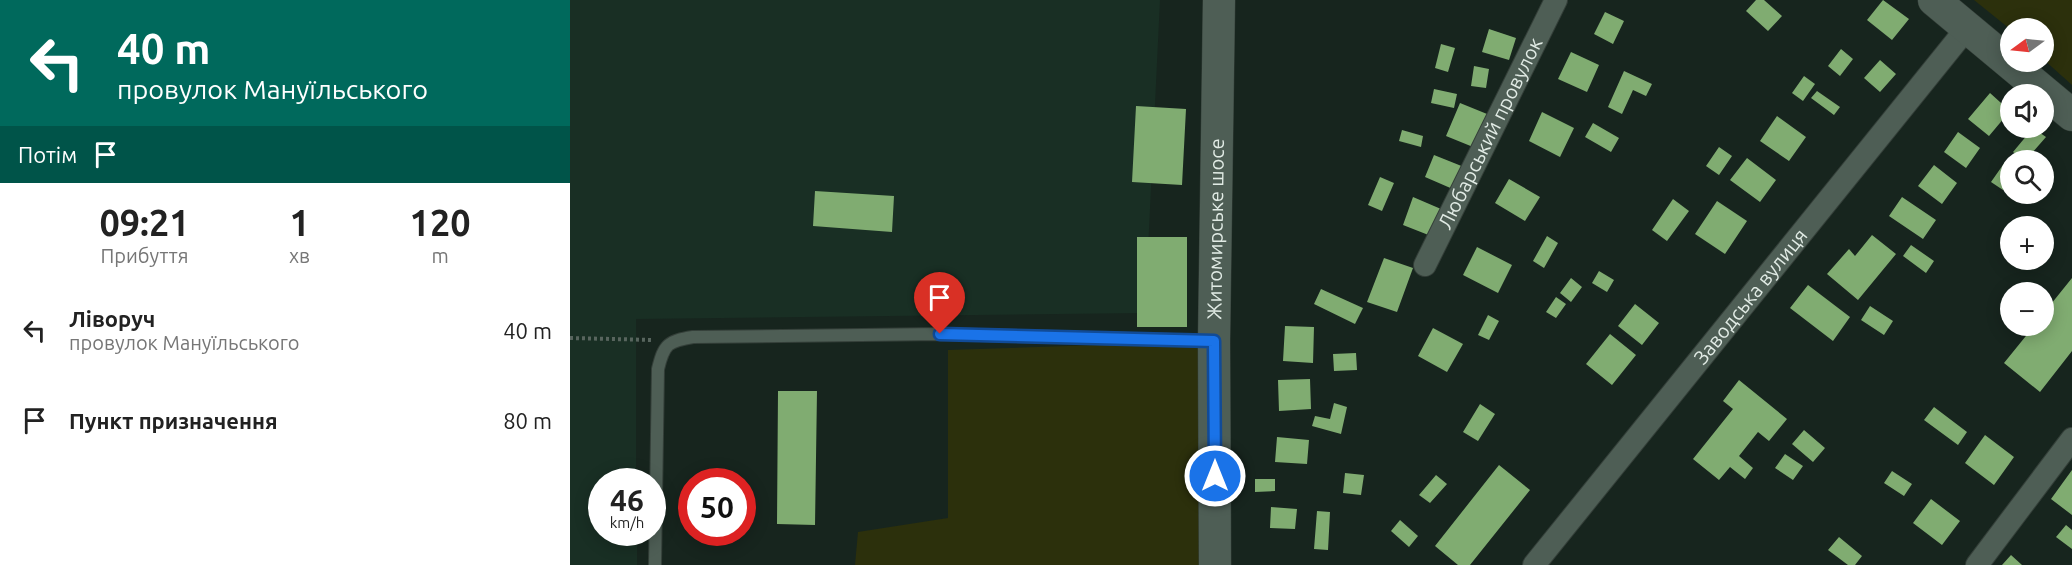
<!DOCTYPE html>
<html lang="uk">
<meta charset="utf-8">
<style>
body{margin:0;font-family:Ubuntu,sans-serif;background:#f6f6f6;color:#222;height:100vh;display:flex;flex-direction:column;font-size:22px;white-space:nowrap}
*{box-sizing:border-box;margin:0}
p{font-size:20px;color:#767676}
.icon{flex:none;width:33px;height:33px;fill:none;stroke:currentColor;stroke-width:2;stroke-linecap:round;stroke-linejoin:round}
.map{position:relative;flex:1;overflow:hidden}
.details{display:flex;flex-direction:column;background:#fff;width:570px}
.details>*{flex:none}
.top-card{background:#00695c;color:#fff;overflow:hidden}
.needle{width:39px;rotate:255deg}
.tools{position:absolute;left:1430px;top:18px;display:grid;gap:12px}
.tools a{display:grid;place-items:center;width:54px;height:54px;border-radius:50%;background:#fff;box-shadow:0 3px 15px #0003;font-size:30px}
.speed{position:absolute;left:18px;top:468px;display:flex;gap:12px;font-size:30px;font-weight:700;text-align:center}
.speed>*{display:grid;place-content:center;width:78px;height:78px;border-radius:50%;background:#fff;box-shadow:0 3px 15px #0003;line-height:1}
.speed small{font-size:15px;font-weight:400}
.speed .limit{border:9px solid #d22;background:#fff;color:#111}
.pin{position:absolute;display:grid;place-items:center;width:51px;height:51px;color:#fff;margin:-62px -26px;border-radius:50% 50% 50% 0;rotate:-45deg;box-shadow:0 0 6px #0007}
.pin .icon{rotate:45deg}
.me{position:absolute;width:66px;margin:-33px;rotate:0deg;stroke-linejoin:round;filter:drop-shadow(0 0 4px #0008)}
.turn{display:flex;align-items:center;gap:21px;height:126px;padding:0 18px;font-size:27px}
.turn .icon{width:78px;height:78px;stroke-width:2.5}
.turn b{display:block;font-size:42px;line-height:51px}
.then{display:flex;align-items:center;height:57px;padding:0 18px;background:#0003;gap:12px;font-size:22px}
.eta{display:flex;justify-content:space-evenly;align-items:center;height:102px;text-align:center}
.eta b{font-size:36px;font-weight:600;line-height:42px}
ul{padding:0;list-style:none}
li{display:flex;align-items:center;gap:18px;height:90px;padding:0 18px}
li div{flex:1}
li b{display:block;font-size:22px}
li em{font-style:normal}
main{display:flex;flex:1;min-height:0}
.map>svg:first-child{display:block}
.built{fill:#192f24}
.green{fill:#2c300c}
.building{fill:#80ac71}
.lines{fill:none;stroke-linecap:round;stroke-linejoin:round}
.lane-casing{stroke:#343f39;stroke-width:14}
.street-casing{stroke:#343f39;stroke-width:24}
.secondary-casing{stroke:#343f39;stroke-width:33}
.path{stroke:#58655e;stroke-width:4;stroke-dasharray:3 3;stroke-linecap:butt}
.lane{stroke:#4e5e55;stroke-width:12}
.street{stroke:#4e5e55;stroke-width:22}
.secondary{stroke:#4e5e55;stroke-width:32}
.route-casing{stroke:#114b97;stroke-width:15}
.route{stroke:#1a73e8;stroke-width:10}
.labels{text-anchor:middle;stroke-width:6;stroke-linejoin:round;paint-order:stroke}
.street-label{font-size:20px;fill:#e1ebe5;stroke:#17251e}
</style>
<main>
<section class="details">
<div class="top-card">
<div class="turn"><svg class="icon" aria-label="left" viewBox="0 0 24 24"><path d="M17 20v-9H6M10 6l-5 5 5 5"/></svg><div><b>40 m</b>провулок Мануїльського</div></div>
<div class="then">Потім<svg class="icon" aria-label="arrive" viewBox="0 0 24 24"><path d="M6 21V4h12l-3 4 3 4H6"/></svg></div>
</div>
<div class="eta">
<div><b>09:21</b><p>Прибуття</p></div>
<div><b>1</b><p>хв</p></div>
<div><b>120</b><p>m</p></div>
</div>
<ul>
<li><svg class="icon" aria-label="left" viewBox="0 0 24 24"><path d="M17 20v-9H6M10 6l-5 5 5 5"/></svg><div><b>Ліворуч</b><p>провулок Мануїльського</p></div><em>40 m</em></li>
<li><svg class="icon" aria-label="arrive" viewBox="0 0 24 24"><path d="M6 21V4h12l-3 4 3 4H6"/></svg><div><b>Пункт призначення</b></div><em>80 m</em></li>
</ul>
</section>
<div class="map">
<svg width="1502" height="565" viewBox="0 0 1502 565">
<rect width="100%" height="100%" fill="#17251e"/>
<!-- built -->
<path class="built" d="M0,0H590L575,313L66,319V481L32,482V532L67,533V565H0Z"/>
<!-- green -->
<path class="green" d="M1404,0H1502V85L1473,59V28L1440,29Z
M644,341L645,565H285L288,532L378,518V350Z"/>
<!-- building -->
<path class="building" d="M1186,0H1194L1212,16L1198,31L1176,11Z
M1313,0L1339,19L1322,40L1297,20Z
M1035,12L1054,21L1043,44L1024,34Z
M919,29L946,38L939,60L912,52Z
M871,44L885,48L878,72L865,68Z
M1271,49L1283,59L1270,76L1258,66Z
M1001,52L1029,65L1017,92L988,79Z
M1310,60L1326,74L1310,92L1294,78Z
M904,66L919,69L916,88L901,86Z
M1054,71L1082,84L1076,96L1063,90L1052,114L1038,107Z
M1234,76L1245,84L1233,101L1222,93Z
M864,89L887,94L884,108L861,103Z
M1247,91L1270,107L1264,115L1241,98Z
M1420,93L1440,111L1419,136L1398,119Z
M890,103L922,116L908,149L876,136Z
M566,106L616,109L612,185L562,182Z
M972,112L1004,128L990,157L959,141Z
M1207,116L1236,137L1219,161L1190,141Z
M1023,123L1049,138L1041,152L1015,137Z
M1463,128L1476,137L1456,160H1453L1443,152Z
M832,130L853,136L851,147L829,141Z
M1388,132L1410,148L1396,168L1374,152Z
M1149,147L1162,156L1149,175L1136,166Z
M864,155L894,167L885,190L855,177Z
M1177,158L1206,180L1190,202L1160,180Z
M1435,162L1440,166V180L1433,190L1421,182Z
M1364,165L1387,183L1372,204L1348,186Z
M810,177L824,183L812,211L798,205Z
M939,179L970,197L955,221L925,203Z
M245,191L324,196L322,232L243,226Z
M843,197L871,209L861,236L833,225Z
M1332,197L1366,220L1353,239L1319,216Z
M1103,199L1119,211L1097,241L1082,230Z
M1147,201L1177,221L1155,254L1125,234Z
M1302,235L1326,254L1288,300L1257,274L1279,249L1285,256Z
M977,236L988,243L974,268L963,261Z
M567,237H617V327H567Z
M1341,245L1364,261L1356,273L1333,256Z
M907,247L942,265L928,293L893,275Z
M814,258L843,268L827,312L797,302Z
M1029,271L1044,280L1037,292L1022,283Z
M1001,278L1012,287L1001,302L990,293Z
M1502,278V351L1470,392L1434,363L1464,326H1473V314Z
M1238,285L1280,317L1263,341L1220,308Z
M751,289L793,308L785,324L744,304Z
M986,297L996,304L986,318L976,312Z
M1065,304L1089,323L1072,345L1048,326Z
M1300,306L1323,321L1314,335L1291,320Z
M918,315L929,321L919,340L908,335Z
M715,326L744,327L743,363L713,361Z
M863,328L893,344L877,372L848,356Z
M1040,334L1066,355L1042,385L1016,364Z
M786,353L787,370L764,371L763,354Z
M740,379L741,409L709,411L708,380Z
M1169,380L1217,419L1199,441L1188,432L1169,456L1183,468L1175,479L1160,467L1149,480L1123,459L1163,409L1153,401Z
M208,391H247L245,525L207,524Z
M764,403L777,407L771,434L742,426L745,416L760,419Z
M910,404L925,414L908,441L893,432Z
M1364,407L1397,432L1388,445L1354,420Z
M1234,430L1255,448L1243,462L1222,444Z
M1415,435L1444,457L1424,485L1395,463Z
M707,437L739,440L737,464L705,462Z
M1215,454L1233,466L1223,480L1205,468Z
M929,465L960,490L900,565H888L865,546Z
M1502,470V515L1481,499Z
M1322,471L1342,484L1334,496L1314,483Z
M775,473L794,475L791,495L773,493Z
M866,475L877,484L860,503L849,495Z
M685,479H705V491L685,492Z
M1361,499L1390,521L1372,545L1343,523Z
M701,507L727,509L725,529L700,528Z
M747,511L760,512L758,550L744,549Z
M830,520L848,536L839,547L821,531Z
M1496,525L1502,530V549L1486,537Z
M1269,537L1292,556L1285,565H1278L1258,550Z
M1441,555L1452,565H1432Z"/>
<g class="lines">
<!-- lane casing -->
<g class="lane-casing">
<path id="lane" d="M85,565L88,369C94,344 98,341 123,337L370,334L643,341"/>
</g>
<!-- street casing -->
<g class="street-casing">
<g id="street">
<path id="s1" d="M855,265L986,0"/>
<path id="s2" d="M964,565L1397,28"/>
<path d="M1407,565L1502,439"/>
</g>
</g>
<!-- secondary casing -->
<g class="secondary-casing">
<g id="secondary">
<path d="M1364,0L1502,115"/>
<path id="s3" d="M645,565L644,341L649,0"/>
</g>
</g>
<!-- path -->
<path class="path" d="M0,338L83,340"/>
<!-- lane -->
<use href="#lane" class="lane"/>
<!-- street -->
<use href="#street" class="street"/>
<!-- secondary -->
<use href="#secondary" class="secondary"/>
</g>
<g class="lines">
<!-- route casing -->
<g class="route-casing">
<path id="route" d="M370,334L644,341L645,476"/>
</g>
<!-- route -->
<use href="#route" class="route"/>
</g>
<g class="labels">
<!-- street labels -->
<g class="street-label">
<text dy="7" stroke="none"><textPath href="#s1" startOffset="147">Любарський провулок</textPath></text>
<text dy="7" stroke="none"><textPath href="#s3" startOffset="336">Житомирське шосе</textPath></text>
<text dy="7" stroke="none"><textPath href="#s2" startOffset="345">Заводська вулиця</textPath></text>
</g>
</g>
</svg>
<div class="tools">
<a><svg class="needle" viewBox="-14 -14 28 28"><path d="M0-13l5 13h-10z" fill="#e53935"/><path d="M0 13l5-13h-10z" fill="#767676"/></svg></a>
<a><svg class="icon" aria-label="sound" viewBox="0 0 24 24"><path d="M4 9h4l5-4v14l-5-4H4zM17 9q2 3 0 6"/></svg></a>
<a><svg class="icon" aria-label="search" viewBox="0 0 24 24"><circle cx="10" cy="10" r="6"/><path d="M15 15l6 6"/></svg></a>
<a>+</a>
<a>−</a>
</div>
<div class="speed"><div>46<small>km/h</small></div><div class="limit">50</div></div>
<div class="pin" style="left:370px;top:334px;background:#d93025"><svg class="icon" aria-label="arrive" viewBox="0 0 24 24"><path d="M6 21V4h12l-3 4 3 4H6"/></svg></div>
<svg class="me" style="left:645px;top:476px" viewBox="-20 -20 40 40"><circle r="17" fill="#1a73e8" stroke="#fff" stroke-width="3"/><path d="M0-11L8 9 0 5-8 9z" fill="#fff"/></svg>
</div>
</main>
